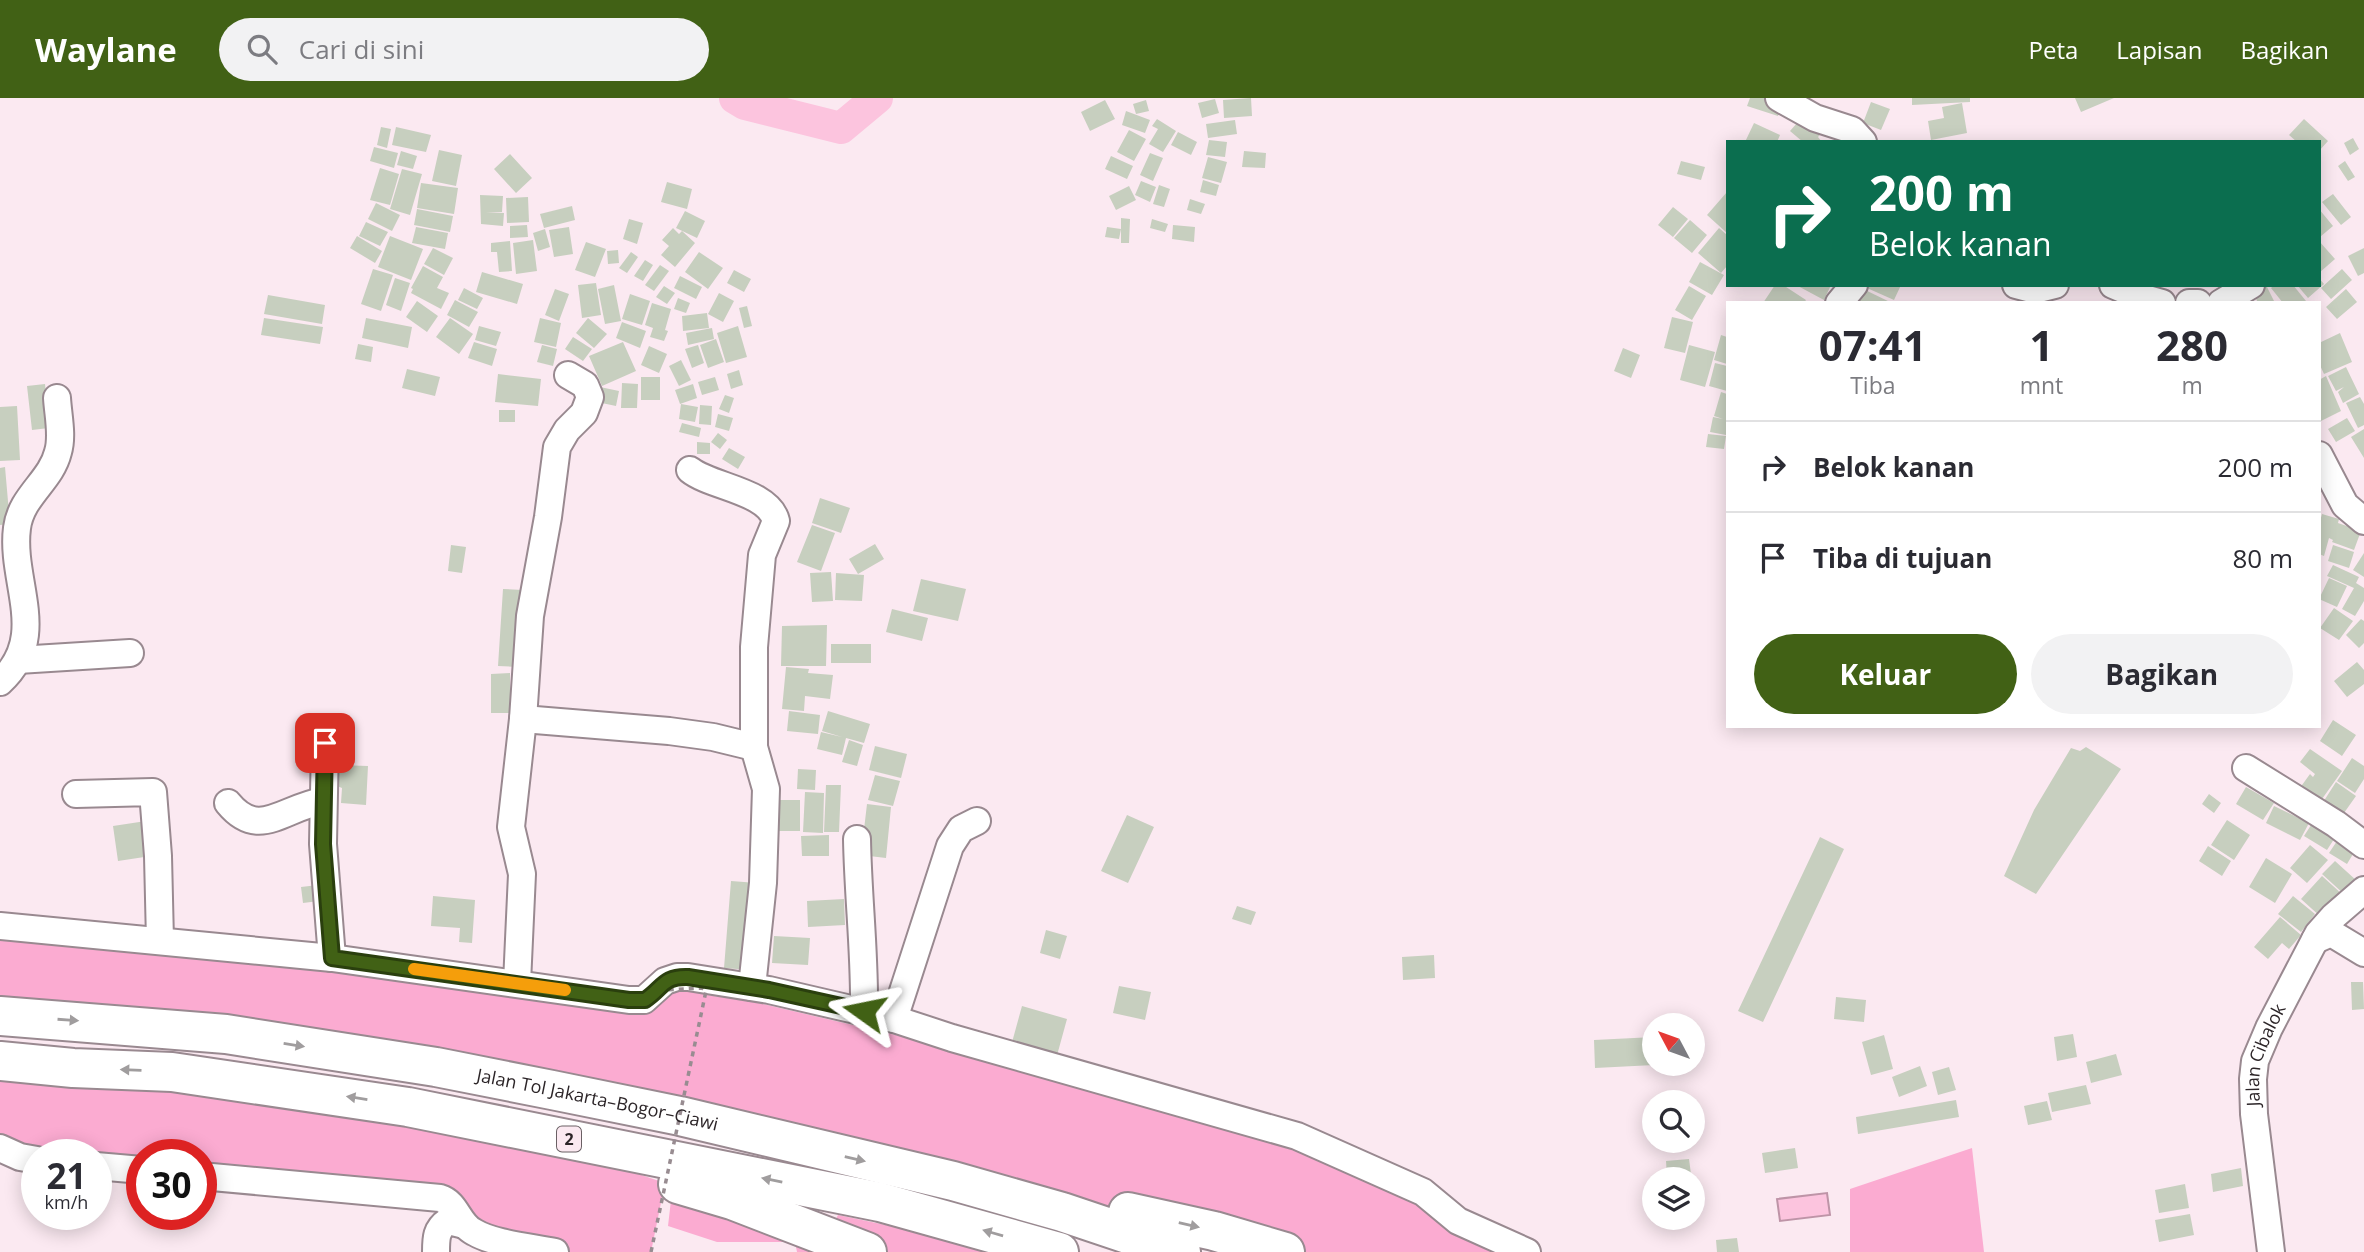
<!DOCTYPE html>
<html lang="id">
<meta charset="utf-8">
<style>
body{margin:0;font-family:"Open Sans",sans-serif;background:#f2f2f3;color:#2b2b33;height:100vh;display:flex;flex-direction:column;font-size:26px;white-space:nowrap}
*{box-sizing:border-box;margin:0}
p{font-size:23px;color:#7c7c81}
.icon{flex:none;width:38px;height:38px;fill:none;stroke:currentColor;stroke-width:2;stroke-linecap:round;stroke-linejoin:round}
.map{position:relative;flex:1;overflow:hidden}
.side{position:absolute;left:1726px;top:203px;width:595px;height:427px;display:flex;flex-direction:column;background:#fff;border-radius:0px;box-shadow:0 4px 18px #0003}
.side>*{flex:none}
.guide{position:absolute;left:1726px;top:42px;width:595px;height:147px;border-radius:0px;box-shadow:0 4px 18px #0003;background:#0b6e4f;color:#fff;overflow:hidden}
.needle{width:46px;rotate:311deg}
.buttons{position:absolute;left:1642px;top:915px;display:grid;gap:14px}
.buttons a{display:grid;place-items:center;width:63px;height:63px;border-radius:50%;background:#fff;box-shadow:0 4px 18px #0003;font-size:35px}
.speed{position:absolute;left:21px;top:1041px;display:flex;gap:14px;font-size:35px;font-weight:700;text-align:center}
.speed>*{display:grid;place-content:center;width:91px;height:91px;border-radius:50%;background:#fff;box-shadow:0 4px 18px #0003;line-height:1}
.speed small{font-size:18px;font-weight:400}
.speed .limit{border:10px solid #d22;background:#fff;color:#111}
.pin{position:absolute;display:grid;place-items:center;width:60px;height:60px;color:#fff;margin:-30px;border-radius:14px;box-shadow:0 4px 10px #0006}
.me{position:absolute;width:77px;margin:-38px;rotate:282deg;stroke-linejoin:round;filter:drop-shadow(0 0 5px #0008)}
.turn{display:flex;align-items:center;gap:24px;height:147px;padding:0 28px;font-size:32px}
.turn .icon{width:91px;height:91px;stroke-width:2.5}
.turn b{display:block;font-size:49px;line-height:60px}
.eta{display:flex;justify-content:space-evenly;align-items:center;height:119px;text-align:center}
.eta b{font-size:42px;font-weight:700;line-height:49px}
.cta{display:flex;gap:14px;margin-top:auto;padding:14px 28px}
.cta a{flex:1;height:80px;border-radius:42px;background:#416115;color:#fff;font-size:28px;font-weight:700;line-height:80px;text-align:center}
.cta a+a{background:#f2f2f3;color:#2b2b33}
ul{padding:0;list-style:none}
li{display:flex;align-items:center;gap:21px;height:91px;padding:0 28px;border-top:2px solid #e1e1e2}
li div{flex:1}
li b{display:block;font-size:26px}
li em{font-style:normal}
header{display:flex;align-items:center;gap:42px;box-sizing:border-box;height:98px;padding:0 35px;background:#416115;color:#fff}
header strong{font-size:33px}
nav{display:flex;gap:38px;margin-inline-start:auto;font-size:24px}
.search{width:490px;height:63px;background:#f2f2f3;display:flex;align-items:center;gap:18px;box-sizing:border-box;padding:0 24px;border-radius:38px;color:#7c7c81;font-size:26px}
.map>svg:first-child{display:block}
.green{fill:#fbabd1}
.water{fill:#fcc4de;stroke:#be94a7;stroke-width:2}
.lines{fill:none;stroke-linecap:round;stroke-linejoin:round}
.river{stroke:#fcc4de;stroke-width:32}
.building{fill:#c7cfbf}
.minor-casing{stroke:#998990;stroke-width:30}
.highway-casing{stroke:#998990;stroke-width:42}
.minor{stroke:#fff;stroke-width:26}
.highway{stroke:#fff;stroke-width:38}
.path-bridge{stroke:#988c91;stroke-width:3.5;stroke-dasharray:5 5;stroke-linecap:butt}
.oneway{fill:#a09d9e}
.route-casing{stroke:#2a3f0e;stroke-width:18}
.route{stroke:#416115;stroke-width:12}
.slow{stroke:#f59e0b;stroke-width:12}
.labels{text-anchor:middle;stroke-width:5;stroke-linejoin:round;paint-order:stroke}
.shield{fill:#fbe9f1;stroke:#6a6064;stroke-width:2}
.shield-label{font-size:16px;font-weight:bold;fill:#2c2528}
.street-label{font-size:18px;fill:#2c2528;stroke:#fbe9f1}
</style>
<header>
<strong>Waylane</strong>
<div class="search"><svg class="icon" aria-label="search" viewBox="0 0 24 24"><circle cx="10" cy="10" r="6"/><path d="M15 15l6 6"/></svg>Cari di sini</div>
<nav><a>Peta</a><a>Lapisan</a><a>Bagikan</a></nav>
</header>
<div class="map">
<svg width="2364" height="1154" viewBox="0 0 2364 1154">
<rect width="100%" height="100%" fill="#fbe9f1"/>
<!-- green -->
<path class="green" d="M0,827L610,898L714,882L707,897L754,904L917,942L1283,1047L1527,1154H1287L741,1034L0,918Z
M0,963L544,1044L665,1085L651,1154H552L482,1138L452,1106L201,1078V1057H142V1072L96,1057H37L0,1051Z
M1972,1050L1984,1154H1850V1091Z
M673,1085L827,1138L838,1117L1015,1154H797L795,1144H717L668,1128Z"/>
<!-- water -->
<path class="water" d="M1827,1095L1830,1117L1780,1123L1777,1101Z"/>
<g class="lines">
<!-- river -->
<path class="river" d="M735,0L745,6L841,30L877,0"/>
</g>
<!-- building -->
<path class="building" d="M1251,0L1252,18L1224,20L1223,2Z
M1750,0H1773L1783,3L1778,18L1747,8Z
M1912,0H1970V4L1912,7Z
M2075,0H2114L2081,14Z
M1215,1L1219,15L1202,20L1198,5Z
M1105,2L1115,21L1090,33L1081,14Z
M1146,2L1149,13L1136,16L1133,6Z
M1871,4L1890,11L1881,32L1863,25Z
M1962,5L1967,35L1931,42L1928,23L1944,20L1942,9Z
M1126,13L1150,22L1145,35L1122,27Z
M1805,16L1824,32L1818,39L1822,44H1803L1790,33Z
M1157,21L1176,33L1163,54L1149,46L1158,31L1152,28Z
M2304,21L2328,43L2319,53V44H2297L2289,37Z
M1235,22L1237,36L1208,40L1206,26Z
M1754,25L1780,37L1777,44H1745Z
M381,29L391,31L387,50L377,47Z
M396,29L431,37L426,54L392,47Z
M1129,32L1146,41L1134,63L1117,54Z
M1178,34L1197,44L1191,57L1171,47Z
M2353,40L2359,51L2350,57L2344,45Z
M1209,42L1227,44L1225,59L1206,57Z
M374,49L398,55L394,70L370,63Z
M439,52L462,57L456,88L432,83Z
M401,53L417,58L413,71L397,67Z
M1244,53L1266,55L1265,70L1242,69Z
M1150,55L1163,60L1153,83L1140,77Z
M510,56L532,80L516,95L494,71Z
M1111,58L1133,68L1127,81L1105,71Z
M1208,59L1227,64L1221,85L1202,80Z
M1681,63L1705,69L1701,82L1677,76Z
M2345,63L2355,79L2348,83L2338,68Z
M380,70L399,76L390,107L370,102Z
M402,71L422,76L410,117L390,111Z
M1203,82L1219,87L1216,98L1200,94Z
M1141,83L1156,89L1150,104L1135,97Z
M667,84L692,91L687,111L661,104Z
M421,85L458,90L454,116L417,110Z
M1159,87L1170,91L1164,109L1153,106Z
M1129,88L1136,102L1116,112L1109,98Z
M1727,94V135L1707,117Z
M2333,96L2351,119L2341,127L2322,104Z
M480,97L503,98L502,114H486L504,115L503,128L481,126Z
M528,99L529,124L507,125L506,100Z
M1190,101L1205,106L1201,116L1187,112Z
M376,105L400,117L392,133L368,121Z
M572,108L575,122L544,130L540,116Z
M1673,109L1688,121L1673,139L1658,127Z
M417,111L453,118L450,134L414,127Z
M2319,111L2333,128L2320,139L2319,137Z
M685,113L705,123L697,140L676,130Z
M1121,120L1130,121L1129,145H1121Z
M629,121L643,125L637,146L623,141Z
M1152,121L1168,126L1165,134L1150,130Z
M1690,122L1707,137L1692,155L1674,140Z
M366,124L388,134L380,148L359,138Z
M527,127L528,139L510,140V128Z
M1173,127L1195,129L1194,144L1172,141Z
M416,129L448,135L445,151L412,145Z
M569,129L573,156L554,159L549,132Z
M1107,129L1121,131L1119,141L1105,139Z
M673,130L679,136L682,133L695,145L675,169L661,157L669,148L662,142Z
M1719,130L1727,137V168L1721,175L1698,155Z
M545,131L550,149L538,153L533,135Z
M357,138L382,153L375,165L350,150Z
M390,138L423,151L411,182L378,169Z
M533,142L537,173L516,176L513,145Z
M510,143L512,173L499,174L497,154H491V145Z
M2319,143L2335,161L2319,175Z
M586,144L606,151L595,179L575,172Z
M433,150L453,160L444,177L424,166Z
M2364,150V175L2358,178L2348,158Z
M618,152L619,165L608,166L607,153Z
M631,154L638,159L627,175L619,170Z
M699,154L723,170L708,191L685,174Z
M645,162L653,167L643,183L634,178Z
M1700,164L1724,177L1712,197L1689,184Z
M660,167L669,173L654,193L645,187Z
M423,168L443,179L437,190L449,195L441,211L411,195L413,191L411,190Z
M373,171L393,177L381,213L361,206Z
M2342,171L2352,182L2331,201L2321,190Z
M734,172L751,181L744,194L727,185Z
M482,174L523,186L517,206L476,194Z
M680,178L702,189L696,201L674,190Z
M395,180L410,185L401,213L386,207Z
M2319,180L2324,186L2308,200L2297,187H2319Z
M596,185L601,217L582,220L578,187Z
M614,187L621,223L605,226L598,191Z
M1775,187H1783L1806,202L1804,205H1763Z
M1796,187H1831L1824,202Z
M1869,187H1901L1894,202L1867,190Z
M2266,187L2275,205H2258L2253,194Z
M2274,187H2293L2306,203L2283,205L2271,190Z
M664,188L675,195L667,206L656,199Z
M1689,188L1706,198L1692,222L1675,212Z
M1859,189L1892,205H1851Z
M464,190L483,200L477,211L458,202Z
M555,191L569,196L559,223L545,217Z
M2346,191L2357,204L2337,221L2326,209Z
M719,195L734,203L723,224L708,216Z
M630,196L650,203L642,227L622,221Z
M268,197L325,207L322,226L264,216Z
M678,200L690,205L686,215L674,211Z
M455,202L478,214L469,229L447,217Z
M417,203L438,218L427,234L406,219Z
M652,205L671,211L665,232L668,233L664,243L650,239L653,230L645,227Z
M747,208L752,228L744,230L739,210Z
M707,215L709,230L683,233L682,218Z
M1672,219L1693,224L1685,255L1664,250Z
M264,220L323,229L320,246L261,237Z
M366,220L412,229L408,250L362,240Z
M450,220L473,236L459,256L436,239Z
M540,220L561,225L556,249L534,244Z
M588,220L607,236L594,250L576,235Z
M622,224L646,233L640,250L616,240Z
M479,228L501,234L496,248L475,242Z
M738,228L747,259L726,265L717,235Z
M712,230L714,241L688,247L686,235Z
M2340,235L2352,264L2324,276L2319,265V245Z
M1721,237L1727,239V266L1714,262Z
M573,239L592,251L583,263L565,251Z
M716,241L724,264L708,270L700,247Z
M474,244L497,251L492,268L468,260Z
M623,244L636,273L602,288L589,258Z
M358,246L373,249L371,264L355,261Z
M542,247L557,251L553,268L537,264Z
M698,247L704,265L692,270L685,251Z
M1689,247L1715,254L1705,289L1680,282Z
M649,248L667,256L659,275L641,267Z
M1623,250L1640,257L1631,280L1614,273Z
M681,262L691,282L679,288L669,268Z
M1715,265L1727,268V293L1709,288Z
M2346,269L2359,296L2343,305L2338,294L2344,289L2336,293L2328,278Z
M407,271L440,279L435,298L402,290Z
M739,272L743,287L731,291L727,276Z
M498,276L541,281L538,308L495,304Z
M2326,278L2341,313L2319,324V282Z
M641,279H660V302H641Z
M715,279L719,292L702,297L698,284Z
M622,285L638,286L637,310H621Z
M45,286L49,330L32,332L27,288Z
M693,286L697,300L680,306L675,292Z
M600,289L619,293L616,308L597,304Z
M1721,294L1727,296L1726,337L1710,334L1713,319L1723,321L1714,318Z
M725,297L734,300L729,315L719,311Z
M2360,299L2364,306V327L2358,330L2346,305Z
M681,306L698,309L695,324L679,321Z
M700,307L712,308L711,327L699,326Z
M17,308L20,362L0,363V309Z
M499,312H515V324H499Z
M718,316L733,320L729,333L715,329Z
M2347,320L2355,333L2336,344L2328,331Z
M682,325L701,330L699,339L679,334Z
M2364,331V360L2351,339Z
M718,335L727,342L720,351L711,344Z
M1708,336L1726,338L1724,351L1706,349Z
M697,344L710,345V356H697Z
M729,350L745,359L738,371L722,361Z
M5,369L10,426L0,427V370Z
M820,400L850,410L841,435L812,425Z
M2322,416L2339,421L2338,425L2361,433L2354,452L2332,444L2333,442L2329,440L2324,458L2319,456V427Z
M812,427L835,435L821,473L797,464Z
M875,446L884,461L858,476L849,461Z
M451,447L466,449L462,475L448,473Z
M2333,447L2354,454L2349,470L2328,463Z
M2364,455V479L2353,472Z
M2333,467L2359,479L2356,485L2364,490V503L2355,518L2342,511L2354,490L2327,478Z
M831,474L833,503L812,504L810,475Z
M836,475L864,477L862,503L835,502Z
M2329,480L2347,488L2337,509L2319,501Z
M921,481L966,491L958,523L913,513Z
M503,491L523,492L518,569L498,568Z
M2334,510L2353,523L2339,542L2320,530Z
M892,511L928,520L922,543L886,534Z
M2361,521L2364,523V545L2359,550L2346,537Z
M827,527L826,568H781L782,528Z
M831,546H871V565H831Z
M2357,564L2364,572V586L2347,599L2334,583Z
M786,569L809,571L808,575L833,577L830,601L805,598L804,613L782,611Z
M510,575V615H491V576Z
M789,613L820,617L818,636L787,633Z
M828,613L870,626L864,645L846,640L842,657L817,651L821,634L842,639L822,633Z
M2333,622L2356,637L2342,658L2320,643Z
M849,642L863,647L857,668L842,664Z
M875,648L907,656L901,680L869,672Z
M2086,649L2121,671L2036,796L2004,778L2034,712L2071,650L2080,653Z
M2310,651L2342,673L2317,708L2297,694L2310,676L2313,679L2315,676L2300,664Z
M2352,660L2364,668V681L2355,695L2337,683Z
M338,667L368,668L366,707L341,705L342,690L337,688Z
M798,671L816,672L815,692L797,691Z
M875,677L900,683L893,708L868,702Z
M2336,684L2356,698L2339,722L2320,709Z
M826,687H841L839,734H824Z
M2246,689L2274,705L2263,722L2236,706Z
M805,694L824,695L823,735L803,734Z
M2209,696L2221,705L2214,715L2202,706Z
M777,702H800V733H776Z
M867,706L891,709L886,760L861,757Z
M2274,708L2309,725L2300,742L2266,725Z
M1127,717L1154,729L1128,785L1101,773Z
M2227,722L2250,737L2234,762L2211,747Z
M146,723L151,758L118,763L113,728Z
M2313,724L2336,738L2327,752L2304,738Z
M829,737V758H802L801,738Z
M1820,739L1844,751L1763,924L1738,913Z
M2339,740L2356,751L2347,766L2329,755Z
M2310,747L2328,762L2307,785L2290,770Z
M2208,748L2231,763L2222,778L2199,763Z
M2266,760L2292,776L2275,805L2249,789Z
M2335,763L2357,783L2345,797L2322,776Z
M2322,778L2343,797L2322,820L2301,801Z
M731,783L757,785L750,872L724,870Z
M318,787L319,803L303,805L301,789Z
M433,798L475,802L472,845L459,844L460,830L431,828Z
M2293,798L2315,816L2301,834L2278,816Z
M844,801L845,827L808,829L807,803Z
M1237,808L1256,814L1251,827L1232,821Z
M2280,819L2301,837L2289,851L2282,845L2268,861L2254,849Z
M1046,832L1067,838L1060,861L1040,855Z
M774,838L810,840L808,867L772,865Z
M1434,857L1435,880L1403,882L1402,859Z
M2351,884H2363L2364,911L2352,912Z
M1119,888L1151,894L1145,922L1113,915Z
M1836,899L1866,902L1864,924L1834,921Z
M1022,908L1067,921L1056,961L1011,948Z
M2073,936L2077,959L2057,963L2054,939Z
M1884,937L1893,971L1871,977L1862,944Z
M1654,939V967L1595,970L1594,942Z
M2116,956L2122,977L2091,985L2086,964Z
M1920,968L1927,988L1899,999L1892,979Z
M1949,969L1956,992L1938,997L1932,974Z
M2086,987L2091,1006L2052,1014L2048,995Z
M1956,1002L1959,1019L1858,1036L1856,1019Z
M2047,1003L2052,1022L2028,1027L2024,1008Z
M1795,1050L1798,1070L1765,1075L1762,1055Z
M1689,1061L1691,1076L1667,1078L1666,1063Z
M2241,1070L2243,1088L2213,1094L2211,1076Z
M2185,1086L2189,1110L2159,1115L2155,1092Z
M2190,1116L2194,1137L2159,1144L2155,1122Z
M1737,1140L1739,1154H1717L1716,1142Z"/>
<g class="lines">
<!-- minor casing -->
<g class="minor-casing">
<g id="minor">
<path d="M1779,0L1815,20L1852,32L1863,44"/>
<path d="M2016,187L2035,192L2055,187"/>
<path d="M2113,187L2144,200L2162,205"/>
<path d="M1839,205L1854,187"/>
<path d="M2189,205H2198"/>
<path d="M2221,205L2251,187"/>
<path d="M2319,357L2345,407L2364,423"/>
<path d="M690,372C711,389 769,393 776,423L762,457L754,549V649L766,691L763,785L752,889"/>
<path d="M18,562L130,555"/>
<path d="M0,584C50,539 10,484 17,430C21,398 51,383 58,354C63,338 58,317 57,300"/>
<path d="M523,621L669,633L713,639L754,649"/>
<path d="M325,645L323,746L332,860"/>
<path d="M2246,670L2336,726L2364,747"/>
<path d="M76,696L153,694L158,758L160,843"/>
<path d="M228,705C259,743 284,709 323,703"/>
<path d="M857,741C858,799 865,856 864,913"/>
<path d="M0,828L332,860L629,902H644L665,883L677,879H688L769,892L894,921L952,940L1297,1038L1423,1094L1458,1123L1527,1154"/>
<path d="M2315,842L2331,835L2364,855"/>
<path d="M517,885L522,776L511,729L523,621L530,518L548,419L557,349L567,332L584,315L590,299L585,287L568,277"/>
<path d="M894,921L950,748L961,731L977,723"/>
<path d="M0,1050L20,1059L37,1062"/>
<path d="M96,1068L142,1072"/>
<path d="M201,1078L440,1100C457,1105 458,1126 474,1134C494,1146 531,1149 555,1154"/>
<path d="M436,1154C436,1140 436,1131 448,1123L464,1127"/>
<path id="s1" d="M2271,1154L2254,1016L2253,981L2255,963L2269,930L2318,836L2334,818L2364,792"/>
</g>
</g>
<!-- highway casing -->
<g class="highway-casing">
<g id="highway">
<path id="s2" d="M0,918L226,936L436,969L552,992L680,1018L953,1083L1062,1114L1181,1154"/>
<path d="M0,963L73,970L172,974L408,1009L880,1104L1059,1154"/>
<path d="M678,1086L732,1102L867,1154"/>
<path d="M1128,1114L1214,1133L1285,1154"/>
</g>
</g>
<!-- minor -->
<use href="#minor" class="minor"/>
<!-- highway -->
<use href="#highway" class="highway"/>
<!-- path-bridge -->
<path class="path-bridge" d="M651,1154L706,893L702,890L662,892"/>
</g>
<!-- one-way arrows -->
<defs><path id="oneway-solid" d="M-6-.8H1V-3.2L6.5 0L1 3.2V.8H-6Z" transform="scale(1.75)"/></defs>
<g class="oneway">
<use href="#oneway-solid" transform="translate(68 922) rotate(4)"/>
<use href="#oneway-solid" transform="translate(294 947) rotate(9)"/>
<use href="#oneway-solid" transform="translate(131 972) rotate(-178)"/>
<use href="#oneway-solid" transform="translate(357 1000) rotate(-171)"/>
<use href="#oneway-solid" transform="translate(855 1061) rotate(13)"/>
<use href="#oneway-solid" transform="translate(772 1082) rotate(-169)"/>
<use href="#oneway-solid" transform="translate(1189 1127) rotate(13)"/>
<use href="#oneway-solid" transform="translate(993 1135) rotate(-164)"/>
</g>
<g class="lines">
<!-- route casing -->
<g class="route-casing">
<path id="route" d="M325,645L323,746L332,860L629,902H645C663,890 663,878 688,879L769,892L864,913"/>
</g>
<!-- route -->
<use href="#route" class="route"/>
<!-- slow -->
<path class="slow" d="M414,871L565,892"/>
</g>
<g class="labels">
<!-- shield labels -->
<rect class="shield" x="557" y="1028.5" width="24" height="25" rx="5"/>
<g class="shield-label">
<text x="569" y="1047">2</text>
</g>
<!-- street labels -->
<g class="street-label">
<text dy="6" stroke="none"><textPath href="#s1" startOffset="200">Jalan Cibalok</textPath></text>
<text dy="6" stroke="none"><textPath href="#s2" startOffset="604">Jalan Tol Jakarta–Bogor–Ciawi</textPath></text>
</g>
</g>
</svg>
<div class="buttons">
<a><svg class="needle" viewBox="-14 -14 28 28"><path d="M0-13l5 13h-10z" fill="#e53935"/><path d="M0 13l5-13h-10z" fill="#7c7c81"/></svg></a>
<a><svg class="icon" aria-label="search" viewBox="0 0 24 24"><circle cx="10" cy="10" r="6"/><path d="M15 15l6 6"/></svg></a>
<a><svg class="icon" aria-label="layers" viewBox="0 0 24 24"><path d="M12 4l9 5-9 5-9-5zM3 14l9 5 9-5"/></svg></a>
</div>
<div class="speed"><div>21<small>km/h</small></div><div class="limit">30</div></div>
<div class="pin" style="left:325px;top:645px;background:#d93025"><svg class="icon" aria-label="arrive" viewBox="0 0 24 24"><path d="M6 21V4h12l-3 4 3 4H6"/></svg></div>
<svg class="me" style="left:864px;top:913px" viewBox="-20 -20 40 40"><path d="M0-17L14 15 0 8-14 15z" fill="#416115" stroke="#fff" stroke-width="4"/></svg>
<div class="guide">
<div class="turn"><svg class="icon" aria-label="right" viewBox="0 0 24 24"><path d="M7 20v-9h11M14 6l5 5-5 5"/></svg><div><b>200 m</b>Belok kanan</div></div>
</div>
<section class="side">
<div class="eta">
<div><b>07:41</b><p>Tiba</p></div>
<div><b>1</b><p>mnt</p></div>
<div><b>280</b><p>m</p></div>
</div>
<ul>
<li><svg class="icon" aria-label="right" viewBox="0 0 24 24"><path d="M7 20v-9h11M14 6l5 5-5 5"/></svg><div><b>Belok kanan</b></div><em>200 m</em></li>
<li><svg class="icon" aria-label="arrive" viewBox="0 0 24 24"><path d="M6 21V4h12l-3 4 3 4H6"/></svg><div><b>Tiba di tujuan</b></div><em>80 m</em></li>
</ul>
<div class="cta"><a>Keluar</a><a>Bagikan</a></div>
</section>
</div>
